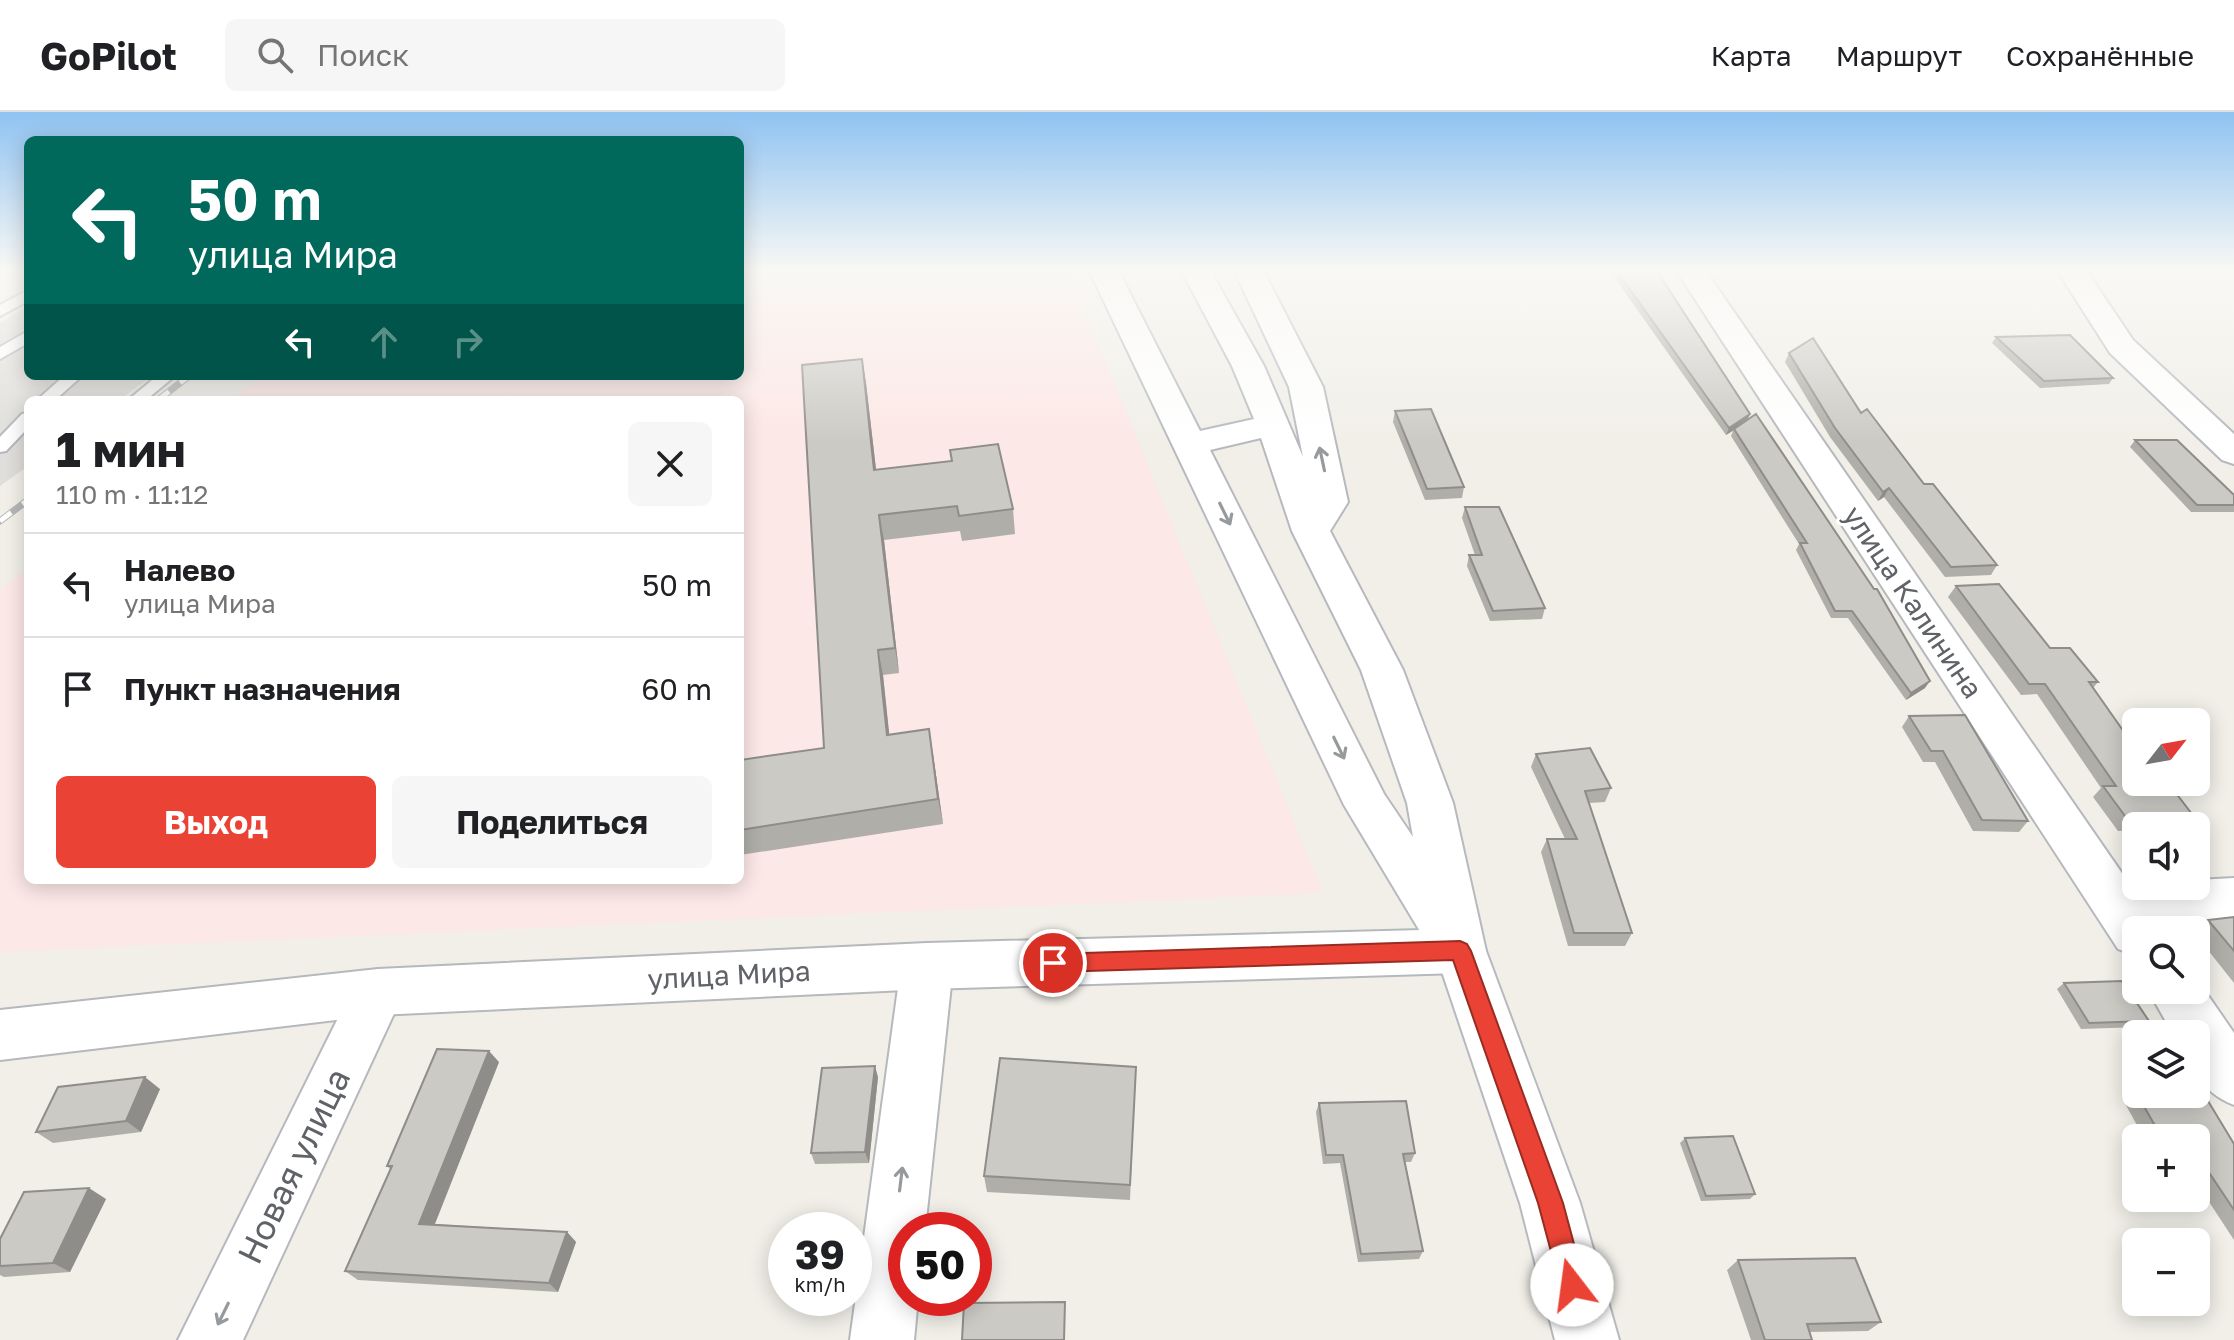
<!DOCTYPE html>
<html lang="ru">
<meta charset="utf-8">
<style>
body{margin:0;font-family:"Golos Text",sans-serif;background:#f6f6f6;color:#202124;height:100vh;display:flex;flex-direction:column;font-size:30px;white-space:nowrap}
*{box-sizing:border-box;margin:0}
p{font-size:26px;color:#757577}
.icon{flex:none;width:44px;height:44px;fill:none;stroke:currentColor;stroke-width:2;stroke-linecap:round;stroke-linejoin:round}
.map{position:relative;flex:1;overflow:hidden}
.panel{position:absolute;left:24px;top:284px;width:720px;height:488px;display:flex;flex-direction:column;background:#fff;border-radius:12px;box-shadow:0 4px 20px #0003}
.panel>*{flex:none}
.top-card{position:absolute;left:24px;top:24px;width:720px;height:244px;border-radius:12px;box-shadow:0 4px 20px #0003;background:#00695c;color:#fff;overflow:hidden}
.needle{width:52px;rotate:59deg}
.controls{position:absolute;left:2122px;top:596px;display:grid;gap:16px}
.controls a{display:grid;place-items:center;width:88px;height:88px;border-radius:12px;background:#fff;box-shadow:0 4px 20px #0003;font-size:40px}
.speed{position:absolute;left:768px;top:1100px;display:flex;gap:16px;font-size:40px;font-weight:700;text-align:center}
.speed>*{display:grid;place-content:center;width:104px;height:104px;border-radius:50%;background:#fff;box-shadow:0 4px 20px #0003;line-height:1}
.speed small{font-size:20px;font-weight:400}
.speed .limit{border:12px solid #d22;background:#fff;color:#111}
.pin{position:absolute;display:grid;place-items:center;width:68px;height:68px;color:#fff;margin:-34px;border:4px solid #fff;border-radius:50%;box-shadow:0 2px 8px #0007}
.me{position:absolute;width:88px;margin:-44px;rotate:345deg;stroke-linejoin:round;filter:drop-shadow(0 0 6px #0008)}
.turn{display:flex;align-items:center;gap:28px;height:168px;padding:0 32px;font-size:36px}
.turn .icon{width:104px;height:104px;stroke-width:2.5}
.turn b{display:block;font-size:56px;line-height:68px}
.lanes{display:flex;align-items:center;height:76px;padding:0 32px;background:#0003;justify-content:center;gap:40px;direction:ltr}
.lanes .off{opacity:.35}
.round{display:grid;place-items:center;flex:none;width:84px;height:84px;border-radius:12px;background:#f6f6f6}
.headline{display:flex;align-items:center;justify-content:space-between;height:136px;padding:0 32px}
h1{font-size:48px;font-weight:700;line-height:60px}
.action{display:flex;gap:16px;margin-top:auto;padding:16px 32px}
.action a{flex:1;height:92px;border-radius:12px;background:#ea4335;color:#fff;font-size:32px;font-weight:700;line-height:92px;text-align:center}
.action a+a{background:#f6f6f6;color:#202124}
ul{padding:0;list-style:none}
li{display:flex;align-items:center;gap:24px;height:104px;padding:0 32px;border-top:2px solid #e0e0e0}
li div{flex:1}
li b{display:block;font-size:30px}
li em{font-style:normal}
header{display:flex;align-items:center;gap:48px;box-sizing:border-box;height:112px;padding:0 40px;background:#fff;border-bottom:2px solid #e0e0e0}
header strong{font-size:38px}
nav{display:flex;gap:44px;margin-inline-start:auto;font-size:28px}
.search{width:560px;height:72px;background:#f6f6f6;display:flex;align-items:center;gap:20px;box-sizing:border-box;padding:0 28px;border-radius:12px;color:#757577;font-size:30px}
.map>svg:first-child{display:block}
.industrial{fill:#e0deda}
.medical{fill:#fce8e6}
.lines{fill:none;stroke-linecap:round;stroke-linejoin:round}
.service-casing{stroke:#b5b8bc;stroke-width:4}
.minor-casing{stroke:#b5b8bc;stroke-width:4}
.tertiary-casing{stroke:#b5b8bc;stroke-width:4}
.secondary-casing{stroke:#b6babf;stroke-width:4}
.service{fill:#fff;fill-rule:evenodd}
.minor{fill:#fff;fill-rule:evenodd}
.tertiary{fill:#fff;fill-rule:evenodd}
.secondary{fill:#fff;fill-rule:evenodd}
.rail-casing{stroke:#b6b7b8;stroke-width:7}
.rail{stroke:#fff;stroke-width:5;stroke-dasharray:14;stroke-linecap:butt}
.wall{fill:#afaea9}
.shaded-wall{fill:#8f8d8a}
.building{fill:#cccac5;stroke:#8f8d8a;stroke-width:2}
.oneway{stroke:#979a9d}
.route{fill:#ea4335;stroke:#982c22;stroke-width:2}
.labels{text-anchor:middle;stroke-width:6;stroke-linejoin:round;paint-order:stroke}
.street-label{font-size:28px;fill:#5f6368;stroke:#fff}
.near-street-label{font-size:34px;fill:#5f6368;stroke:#fff}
</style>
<header>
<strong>GoPilot</strong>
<div class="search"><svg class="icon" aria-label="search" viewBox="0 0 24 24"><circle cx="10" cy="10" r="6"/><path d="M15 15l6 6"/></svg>Поиск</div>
<nav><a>Карта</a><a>Маршрут</a><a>Сохранённые</a></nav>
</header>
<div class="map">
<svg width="2234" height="1228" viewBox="0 0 2234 1228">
<rect width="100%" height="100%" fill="#f1efe8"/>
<!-- industrial -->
<path class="industrial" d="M28,195V264H152L119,288H28V354L0,374V211Z"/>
<!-- medical -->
<path class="medical" d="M740,158H1068L1323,781L0,840V478L28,455V768H740V288H231L260,264H740Z"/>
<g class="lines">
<!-- service casing -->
<g class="service-casing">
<path id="service" d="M28,178V189L0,204V193Z
M28,219V231L0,247V235Z
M64,264H82L55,288H37Z
M157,264H175L146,288H128Z
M28,301V316L6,339L0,340V325L22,302Z"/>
</g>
<!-- minor casing -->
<g class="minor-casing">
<path id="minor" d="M1676,158H1705L2128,770L2136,769V774H2196V768L2234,766V808L2156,810L2159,818H2136V844L2118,837Z
M2057,158H2086L2133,228L2234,322V352L2222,348L2110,241Z
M927,831L945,838L953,854L925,1118H906V1186H918L914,1228H850L901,854L909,838Z
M378,857L397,864L404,880L243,1228H178L359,864Z
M2196,866L2234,921V993C2197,978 2196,958 2196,922H2173L2148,878H2196Z"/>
</g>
<!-- tertiary casing -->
<g class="tertiary-casing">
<path id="tertiary" d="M1460,817L1478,823L1486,839L1478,855L1460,861L927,877L378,903L0,948V898L378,857L927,831Z"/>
</g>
<!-- secondary casing -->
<g class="secondary-casing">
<path id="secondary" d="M1089,158H1118L1200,319L1254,307L1232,254L1181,158H1210L1264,254L1303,345L1289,275L1234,158H1263L1323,275L1348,390L1330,419L1403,558L1453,691L1486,839L1580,1091L1619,1228H1555L1520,1091L1433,833L1427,831L1344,693ZM1261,326L1292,419L1361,558L1407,691L1413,725L1384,682L1210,338Z"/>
</g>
<!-- service -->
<use href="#service" class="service"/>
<!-- minor -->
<use href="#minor" class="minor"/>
<!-- tertiary -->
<use href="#tertiary" class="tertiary"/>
<!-- secondary -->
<use href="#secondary" class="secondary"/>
<!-- rail casing -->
<g class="rail-casing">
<path id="rail" d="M158,288L189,264
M0,409L28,388"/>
</g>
<!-- rail -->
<use href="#rail" class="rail"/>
</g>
<!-- wall -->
<path class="wall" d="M1609,158H1656L1748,308L1925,576L1906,588L1848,506H1831L1796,438L1799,432L1731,324L1733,319L1726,323Z
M1996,225L2113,266L2109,272L2040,276L1992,231Z
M1789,241L1861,301L1997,453L1991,463L1945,465L1884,385L1878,389L1830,325L1785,250Z
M862,247L866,271L876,358L951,349L950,338L1013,397L1015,422L962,429L960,419L884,428L899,561L883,563L889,623L933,642L943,712L740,743V648L824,636Z
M1395,299L1464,375L1462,386L1425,388L1393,310Z
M2135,328L2234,383V400H2191L2130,335Z
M1465,395L1545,496L1542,507L1490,509L1467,454L1469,443H1475L1462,406Z
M1956,474L2050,536L2098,570L2093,576L2136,670L2195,706L2187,714H2136V718L2118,719L2093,685L2101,676L2037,582L2021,583L1948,485Z
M1909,604L2028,709L2019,720L1973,719L1935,650H1923L1902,615Z
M1536,642L1611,676L1605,690L1589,691L1632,821L1625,834H1568L1541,740L1547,727H1565L1531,655Z
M563,768H582L565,771Z
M2234,805V871L2196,823V818L2208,808Z
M2064,871L2149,909L2141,915L2081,917L2057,877Z
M499,950L434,1112L567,1120L576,1130L558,1180L358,1168L345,1159L391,1058L387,1054Z
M1136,955L1130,1088L987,1080L984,1064Z
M878,965L869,1051L815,1052L811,1041Z
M160,977L141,1020L53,1031L36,1020Z
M2134,977H2136V982H2196L2234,1032V1128L2196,1070V1026H2144L2122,986Z
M1319,991L1415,1041L1411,1050H1405L1423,1139L1419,1147L1358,1150L1340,1051L1323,1052L1316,1000Z
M1685,1026L1755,1082L1750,1087L1701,1089L1680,1031Z
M106,1087L70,1160L4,1165L0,1163V1127Z
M1738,1148L1881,1210L1868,1219L1810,1220L1812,1228H1751L1727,1158Z"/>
<!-- shaded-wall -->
<path class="shaded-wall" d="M862,247L866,271L879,383L874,358Z
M1750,302L1747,309L1726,323L1729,316Z
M1889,376L1884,385L1878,389L1883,380Z
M879,403L884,428L899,561L895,536Z
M878,538L883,563L892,648L887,623Z
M1930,569L1925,576L1906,588L1911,581Z
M929,617L933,642L943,712L938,687Z
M489,939L499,950L431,1122L419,1112Z
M875,954L878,965L869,1051L865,1040Z
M145,965L160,977L141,1020L126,1009Z
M89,1076L106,1087L70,1160L53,1151Z
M567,1120L576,1130L558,1180L549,1171Z"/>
<!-- building -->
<path class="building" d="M1616,158H1656L1750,302L1729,316Z
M2070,223L2113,266L2044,269L1996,225Z
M1813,226L1861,301L1867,297L1924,372H1933L1997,453L1951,455L1889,376L1883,380L1835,316L1789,241Z
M862,247L874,358L952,349L950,338L998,332L1013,397L959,404L957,394L879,403L895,536L878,538L887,623L929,617L938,687L740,718V648L824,636L802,253Z
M1431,297L1464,375L1427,377L1395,299Z
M1756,302L1874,477H1877L1930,569L1911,581L1852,499H1835L1800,431H1807L1734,317Z
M2135,328H2177L2234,383V393H2197Z
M1465,395H1499L1545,496L1493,499L1469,443H1482Z
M1999,472L2050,536H2070L2098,570H2089L2136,637V670H2160L2161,673L2169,672L2195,706L2128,708L2103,674H2116L2045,572H2029L1956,474Z
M1965,603L2028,709L1982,708L1943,639H1931L1909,604Z
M1590,636L1611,676L1585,679L1632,821H1574L1547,727H1577L1536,642Z
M2234,805V839L2208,808Z
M2122,869L2149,909L2089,911L2064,871Z
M437,937L489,939L419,1112L567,1120L549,1171L345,1159L392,1054H387Z
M1000,946L1136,955L1130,1073L984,1064Z
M875,954L865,1040L811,1041L822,956Z
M145,965L126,1009L36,1020L58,975Z
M2196,979H2202L2234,1032V1098L2200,1047H2196V1026H2162L2137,982H2196Z
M1406,989L1415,1041L1403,1042L1423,1139L1361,1142L1343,1043H1326L1319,991Z
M1733,1024L1755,1082L1706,1084L1685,1026Z
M89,1076L53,1151L0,1154V1127L24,1080Z
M1855,1146L1881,1210L1807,1212L1812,1228H1765L1738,1148Z
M1065,1190L1064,1228H962L964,1191Z"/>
<!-- one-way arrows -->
<defs><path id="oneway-shaft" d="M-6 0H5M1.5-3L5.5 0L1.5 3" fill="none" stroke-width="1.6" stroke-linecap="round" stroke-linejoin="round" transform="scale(2)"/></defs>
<g class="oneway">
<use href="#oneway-shaft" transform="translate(1322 347) rotate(-102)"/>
<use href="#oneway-shaft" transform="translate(1225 402) rotate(64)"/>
<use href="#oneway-shaft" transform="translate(1339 636) rotate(64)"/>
<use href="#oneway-shaft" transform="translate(901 1067) rotate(-83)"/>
<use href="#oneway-shaft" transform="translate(223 1202) rotate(116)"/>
</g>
<!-- sky -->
<linearGradient id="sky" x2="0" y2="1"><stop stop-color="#8fc3f1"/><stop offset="0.48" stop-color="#f9f8f5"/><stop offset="1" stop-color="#f9f8f5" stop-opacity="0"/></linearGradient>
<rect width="2234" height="330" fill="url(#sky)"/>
<!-- route -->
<path class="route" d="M1460,829L1467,832L1471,839L1563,1091L1585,1173L1581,1182L1572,1186L1563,1182L1560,1173L1538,1091L1453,848L1053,860L1045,857L1042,851L1045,844L1053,842Z"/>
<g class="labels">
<!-- street labels -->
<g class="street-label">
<text transform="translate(1913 490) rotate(56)" y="10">улица Калинина</text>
<text transform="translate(729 863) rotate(-3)" y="10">улица Мира</text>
</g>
<!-- near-street labels -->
<g class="near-street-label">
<text transform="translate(294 1054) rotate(-64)" y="12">Новая улица</text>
</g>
</g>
</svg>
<div class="controls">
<a><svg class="needle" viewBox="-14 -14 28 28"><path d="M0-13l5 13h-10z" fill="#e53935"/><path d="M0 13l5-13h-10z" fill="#757577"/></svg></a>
<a><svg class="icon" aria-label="sound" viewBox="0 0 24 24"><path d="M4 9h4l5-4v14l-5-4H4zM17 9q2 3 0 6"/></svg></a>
<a><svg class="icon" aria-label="search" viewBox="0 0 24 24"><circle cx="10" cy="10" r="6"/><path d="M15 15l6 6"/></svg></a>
<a><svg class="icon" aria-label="layers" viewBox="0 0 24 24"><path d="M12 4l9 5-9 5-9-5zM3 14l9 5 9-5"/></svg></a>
<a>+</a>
<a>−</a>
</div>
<div class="speed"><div>39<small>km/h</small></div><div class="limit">50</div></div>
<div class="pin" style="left:1053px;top:851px;background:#d93025"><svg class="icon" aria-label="arrive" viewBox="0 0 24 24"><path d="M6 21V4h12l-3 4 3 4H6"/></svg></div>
<svg class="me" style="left:1572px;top:1173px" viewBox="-20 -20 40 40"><circle r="19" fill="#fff"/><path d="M0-13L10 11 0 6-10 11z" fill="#ea4335"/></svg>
<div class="top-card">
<div class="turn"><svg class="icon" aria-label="left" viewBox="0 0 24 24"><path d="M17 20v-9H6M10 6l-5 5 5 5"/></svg><div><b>50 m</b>улица Мира</div></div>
<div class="lanes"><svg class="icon" aria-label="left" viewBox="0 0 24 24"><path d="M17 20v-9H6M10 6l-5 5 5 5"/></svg><svg class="icon off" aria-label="ahead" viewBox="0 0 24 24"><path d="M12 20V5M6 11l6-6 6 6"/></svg><svg class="icon off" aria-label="right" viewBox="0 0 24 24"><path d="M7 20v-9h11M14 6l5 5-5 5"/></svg></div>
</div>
<section class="panel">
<div class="headline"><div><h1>1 мин</h1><p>110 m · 11:12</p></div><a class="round"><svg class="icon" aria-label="close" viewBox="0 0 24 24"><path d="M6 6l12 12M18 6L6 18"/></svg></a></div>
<ul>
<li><svg class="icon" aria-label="left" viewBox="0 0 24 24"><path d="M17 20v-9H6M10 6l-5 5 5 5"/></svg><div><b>Налево</b><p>улица Мира</p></div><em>50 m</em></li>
<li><svg class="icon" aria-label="arrive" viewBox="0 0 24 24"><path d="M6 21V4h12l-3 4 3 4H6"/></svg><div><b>Пункт назначения</b></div><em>60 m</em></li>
</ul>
<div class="action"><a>Выход</a><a>Поделиться</a></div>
</section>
</div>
